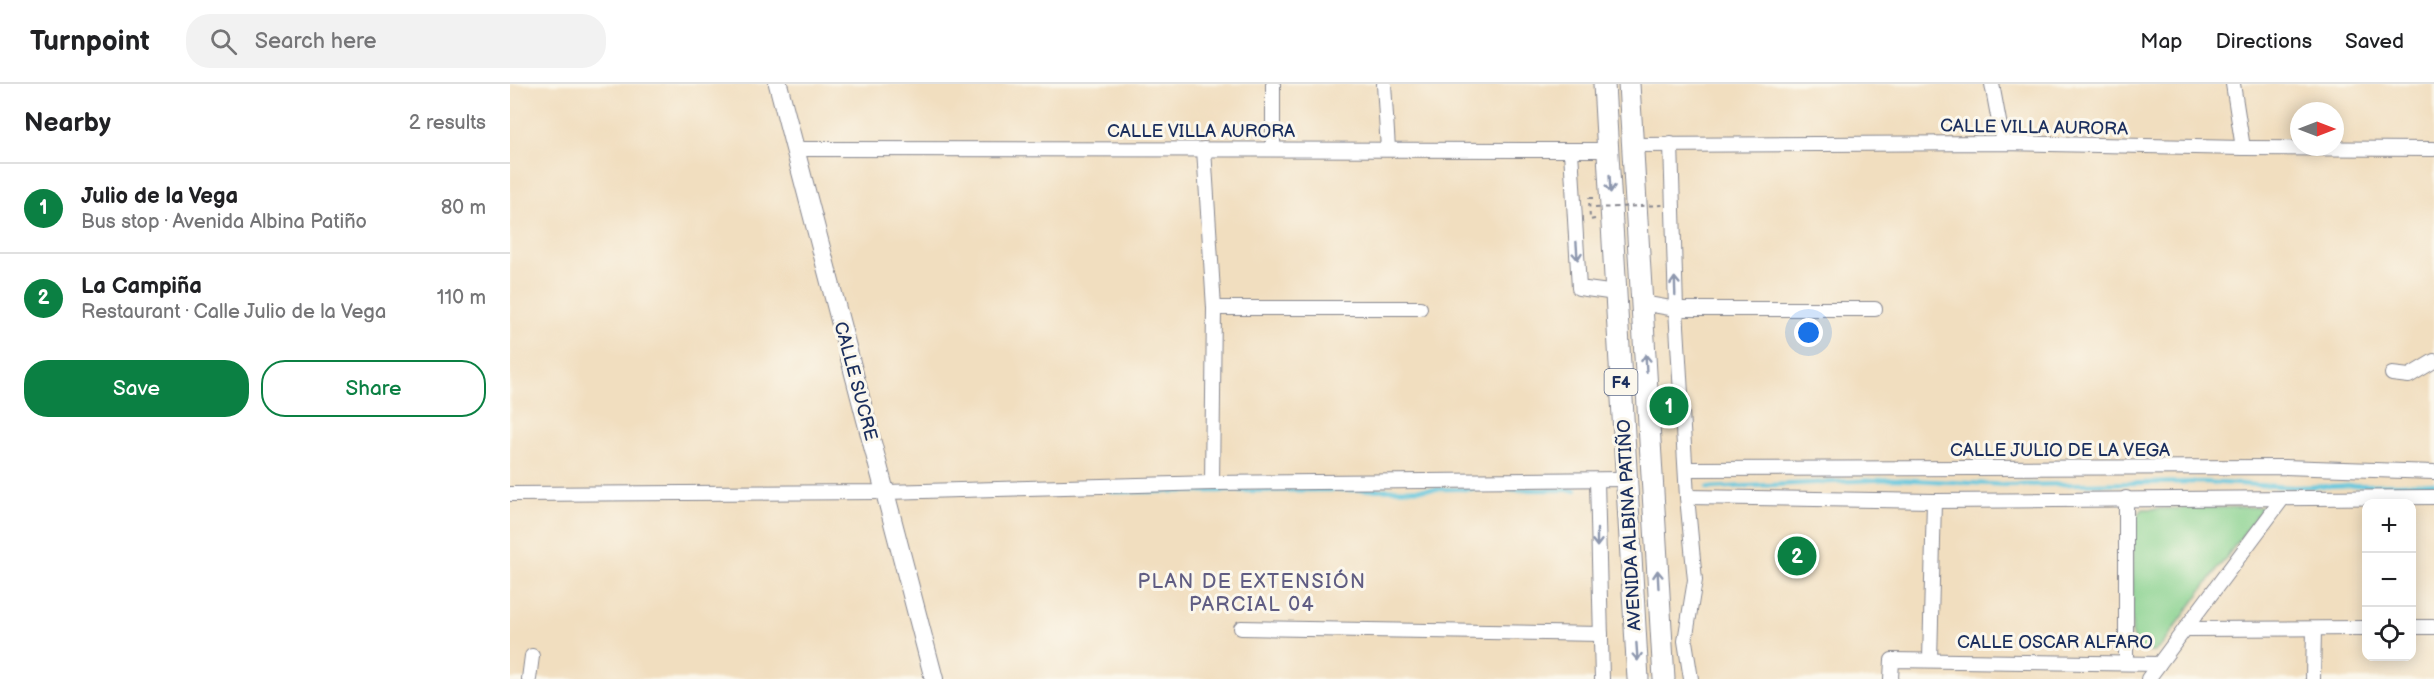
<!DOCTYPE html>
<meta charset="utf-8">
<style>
:root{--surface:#fff;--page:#f2f2f2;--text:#202124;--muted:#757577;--line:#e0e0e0;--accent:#0b8043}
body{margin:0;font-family:"Balsamiq Sans",sans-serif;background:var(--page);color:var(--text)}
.controls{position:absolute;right:18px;bottom:18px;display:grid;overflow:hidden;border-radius:12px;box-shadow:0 3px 15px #0003}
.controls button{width:54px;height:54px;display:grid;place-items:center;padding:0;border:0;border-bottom:2px solid var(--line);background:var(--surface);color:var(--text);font:30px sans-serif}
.compass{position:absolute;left:1780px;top:18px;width:54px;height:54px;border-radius:50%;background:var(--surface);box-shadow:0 3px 15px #0003;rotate:90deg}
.you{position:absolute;left:1299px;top:249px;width:21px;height:21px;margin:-15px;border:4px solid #fff;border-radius:50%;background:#1a73e8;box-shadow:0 0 0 9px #1a73e833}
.badge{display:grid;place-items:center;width:39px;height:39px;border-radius:50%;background:var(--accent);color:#fff;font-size:20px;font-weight:700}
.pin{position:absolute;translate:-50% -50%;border:3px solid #fff;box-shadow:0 2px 6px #0006}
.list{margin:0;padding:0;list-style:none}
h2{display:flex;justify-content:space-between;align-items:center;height:78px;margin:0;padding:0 24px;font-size:26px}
h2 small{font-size:20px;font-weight:400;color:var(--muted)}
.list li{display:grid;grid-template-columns:39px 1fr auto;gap:18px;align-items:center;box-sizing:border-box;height:90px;padding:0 24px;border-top:2px solid var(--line)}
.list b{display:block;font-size:22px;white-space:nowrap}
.list p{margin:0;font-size:20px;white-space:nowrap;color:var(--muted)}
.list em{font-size:20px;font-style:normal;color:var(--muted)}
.actions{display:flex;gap:12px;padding:18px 24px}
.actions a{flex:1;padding:14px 0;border:2px solid var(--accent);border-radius:24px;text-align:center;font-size:21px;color:var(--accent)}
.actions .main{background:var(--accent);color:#fff}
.icon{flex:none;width:33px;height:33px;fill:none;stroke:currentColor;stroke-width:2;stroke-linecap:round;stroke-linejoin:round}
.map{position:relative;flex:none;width:1924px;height:595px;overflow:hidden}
header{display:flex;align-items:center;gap:36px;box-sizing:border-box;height:84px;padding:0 30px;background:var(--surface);border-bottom:2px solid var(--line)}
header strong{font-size:28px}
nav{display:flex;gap:33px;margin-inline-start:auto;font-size:21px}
.search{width:420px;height:54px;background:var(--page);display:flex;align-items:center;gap:15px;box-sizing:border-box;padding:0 21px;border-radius:24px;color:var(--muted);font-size:22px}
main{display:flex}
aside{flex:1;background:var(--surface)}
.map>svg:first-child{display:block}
.green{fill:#87d18e;stroke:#518076;stroke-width:1.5}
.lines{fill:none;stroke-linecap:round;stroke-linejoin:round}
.stream{stroke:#62c7df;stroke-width:4}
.minor-casing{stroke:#86868e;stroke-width:16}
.major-casing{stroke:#86868e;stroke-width:20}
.highway-casing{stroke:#86868e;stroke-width:23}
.path{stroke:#86868e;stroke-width:2;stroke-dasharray:4.5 4.5;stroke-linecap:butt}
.minor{stroke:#fff;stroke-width:14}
.major{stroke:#fff;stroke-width:18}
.highway{stroke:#fff;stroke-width:21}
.path-bridge{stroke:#86868e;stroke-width:2;stroke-dasharray:4.5 4.5;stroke-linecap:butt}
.oneway{stroke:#8d97ae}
.labels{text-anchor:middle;stroke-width:6;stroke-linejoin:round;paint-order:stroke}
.shield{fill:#fbf7ec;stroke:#5e6b89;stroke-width:1.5}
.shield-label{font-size:16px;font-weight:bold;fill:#1b2f5e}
.street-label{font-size:18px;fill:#1b2f5e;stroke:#fbf7ec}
.neighbourhood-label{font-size:20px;letter-spacing:1.5px;fill:#605d83;stroke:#fbf7ec}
</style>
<header>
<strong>Turnpoint</strong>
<div class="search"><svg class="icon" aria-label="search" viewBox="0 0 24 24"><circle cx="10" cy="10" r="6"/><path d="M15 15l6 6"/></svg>Search here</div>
<nav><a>Map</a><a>Directions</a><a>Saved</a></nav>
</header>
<main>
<aside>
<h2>Nearby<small>2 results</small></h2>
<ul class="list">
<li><span class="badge">1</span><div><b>Julio de la Vega</b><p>Bus stop · Avenida Albina Patiño</p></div><em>80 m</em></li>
<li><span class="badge">2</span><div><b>La Campiña</b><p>Restaurant · Calle Julio de la Vega</p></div><em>110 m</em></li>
</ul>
<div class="actions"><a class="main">Save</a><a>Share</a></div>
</aside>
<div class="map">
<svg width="1924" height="595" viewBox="0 0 1924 595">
<rect width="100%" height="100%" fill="#fbf7ec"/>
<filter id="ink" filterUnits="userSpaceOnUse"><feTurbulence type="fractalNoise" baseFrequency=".0167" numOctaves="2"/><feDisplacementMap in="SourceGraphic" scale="12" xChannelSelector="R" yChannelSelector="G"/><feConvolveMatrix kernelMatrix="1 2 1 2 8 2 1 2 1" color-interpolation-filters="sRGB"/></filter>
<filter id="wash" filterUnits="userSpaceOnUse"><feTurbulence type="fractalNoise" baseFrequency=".008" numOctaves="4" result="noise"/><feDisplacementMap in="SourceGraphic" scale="24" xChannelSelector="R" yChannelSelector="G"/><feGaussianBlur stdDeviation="1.35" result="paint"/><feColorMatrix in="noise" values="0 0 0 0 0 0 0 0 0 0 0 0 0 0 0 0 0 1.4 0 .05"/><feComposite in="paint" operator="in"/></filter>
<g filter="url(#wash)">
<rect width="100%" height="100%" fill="#f1debf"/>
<polygon class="green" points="1753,423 1652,561 1644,568 1629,567 1624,560 1622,546 1624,435 1633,425"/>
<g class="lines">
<g class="stream">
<polyline points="1197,404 1384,395 1498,401 1692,398 1784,403 1924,399"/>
<polyline points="602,408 948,405 1066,406"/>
</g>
</g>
</g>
<g filter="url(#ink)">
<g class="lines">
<defs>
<g id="minor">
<polyline points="763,0 763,65"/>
<polyline points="874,0 878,65"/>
<polyline points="1482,0 1493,59"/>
<polyline points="1723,0 1733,64"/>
<polyline points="1161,60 1166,225 1177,413 1185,496 1175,557 1181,595"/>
<polyline points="1123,61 1493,59 1733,64 1924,65"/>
<polyline points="284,65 1098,66"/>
<polyline points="694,65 704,224 702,399"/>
<polyline points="1061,67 1069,204 1106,209"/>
<polyline points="1132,219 1166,225 1365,225"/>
<polyline points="704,224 910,224"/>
<polyline points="1882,290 1899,292 1924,277"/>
<polyline points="1176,385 1774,383 1924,388"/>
<polyline points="1087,396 1092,595"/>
<polyline points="0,410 376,408 702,399 1116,395"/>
<polyline points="1177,413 1424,417 1924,413"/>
<polyline points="1616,414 1616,578"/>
<polyline points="1902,543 1924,543"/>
<polyline points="731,544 1091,550"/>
<polyline points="1675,545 1773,414"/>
<polyline points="1420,576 1424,417"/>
<polyline points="19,595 22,572"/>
<polyline points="1381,595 1382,576 1649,580 1675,545 1856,544"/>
<polyline points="1638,595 1649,580"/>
<polyline points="1803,595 1804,545"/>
</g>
<polyline id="major" points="268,0 424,595"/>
<g id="highway">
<polyline points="1094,0 1128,595"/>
<polyline points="1119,0 1154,595"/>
</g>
</defs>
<use href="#minor" class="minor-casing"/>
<use href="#major" class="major-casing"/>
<use href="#highway" class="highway-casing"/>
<polyline class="path" points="1083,114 1079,114 1080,136 1085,135"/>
<use href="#minor" class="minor"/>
<use href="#major" class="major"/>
<use href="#highway" class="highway"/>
<polyline class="path-bridge" points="1085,124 1153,121"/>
</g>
<defs><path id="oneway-shaft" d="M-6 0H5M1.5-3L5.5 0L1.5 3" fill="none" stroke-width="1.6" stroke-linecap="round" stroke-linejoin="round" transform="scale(1.5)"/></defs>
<g class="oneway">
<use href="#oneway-shaft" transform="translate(1100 100) rotate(87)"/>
<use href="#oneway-shaft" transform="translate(1067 167) rotate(86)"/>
<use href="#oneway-shaft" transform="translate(1165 202) rotate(-92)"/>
<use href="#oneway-shaft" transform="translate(1136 279) rotate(-93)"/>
<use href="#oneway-shaft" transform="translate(1087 454) rotate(90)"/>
<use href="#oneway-shaft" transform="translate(1148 495) rotate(-93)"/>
<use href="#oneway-shaft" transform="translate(1127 568) rotate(86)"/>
</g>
</g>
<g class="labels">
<rect class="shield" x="1094.5" y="285" width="33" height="26" rx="4.5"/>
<g class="shield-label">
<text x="1111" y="304">F4</text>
</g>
<g class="street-label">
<text transform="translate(1524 43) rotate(1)" y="6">CALLE VILLA AURORA</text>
<text x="691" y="53">CALLE VILLA AURORA</text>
<text transform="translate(346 297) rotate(75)" y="6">CALLE SUCRE</text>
<text x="1550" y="372">CALLE JULIO DE LA VEGA</text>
<text transform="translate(1119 441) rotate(-93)" y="6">AVENIDA ALBINA PATIÑO</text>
<text x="1545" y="564">CALLE OSCAR ALFARO</text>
</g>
<g class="neighbourhood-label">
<text x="742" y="504">PLAN DE EXTENSIÓN<tspan x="742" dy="23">PARCIAL 04</tspan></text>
</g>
</g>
</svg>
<div class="controls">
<button>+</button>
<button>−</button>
<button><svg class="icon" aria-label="locate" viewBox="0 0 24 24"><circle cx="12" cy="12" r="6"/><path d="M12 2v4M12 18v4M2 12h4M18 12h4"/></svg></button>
</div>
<svg class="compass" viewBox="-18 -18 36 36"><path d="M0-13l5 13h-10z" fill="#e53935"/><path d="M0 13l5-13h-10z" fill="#757577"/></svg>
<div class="you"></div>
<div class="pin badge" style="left:1159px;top:322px">1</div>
<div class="pin badge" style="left:1287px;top:472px">2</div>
</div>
</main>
